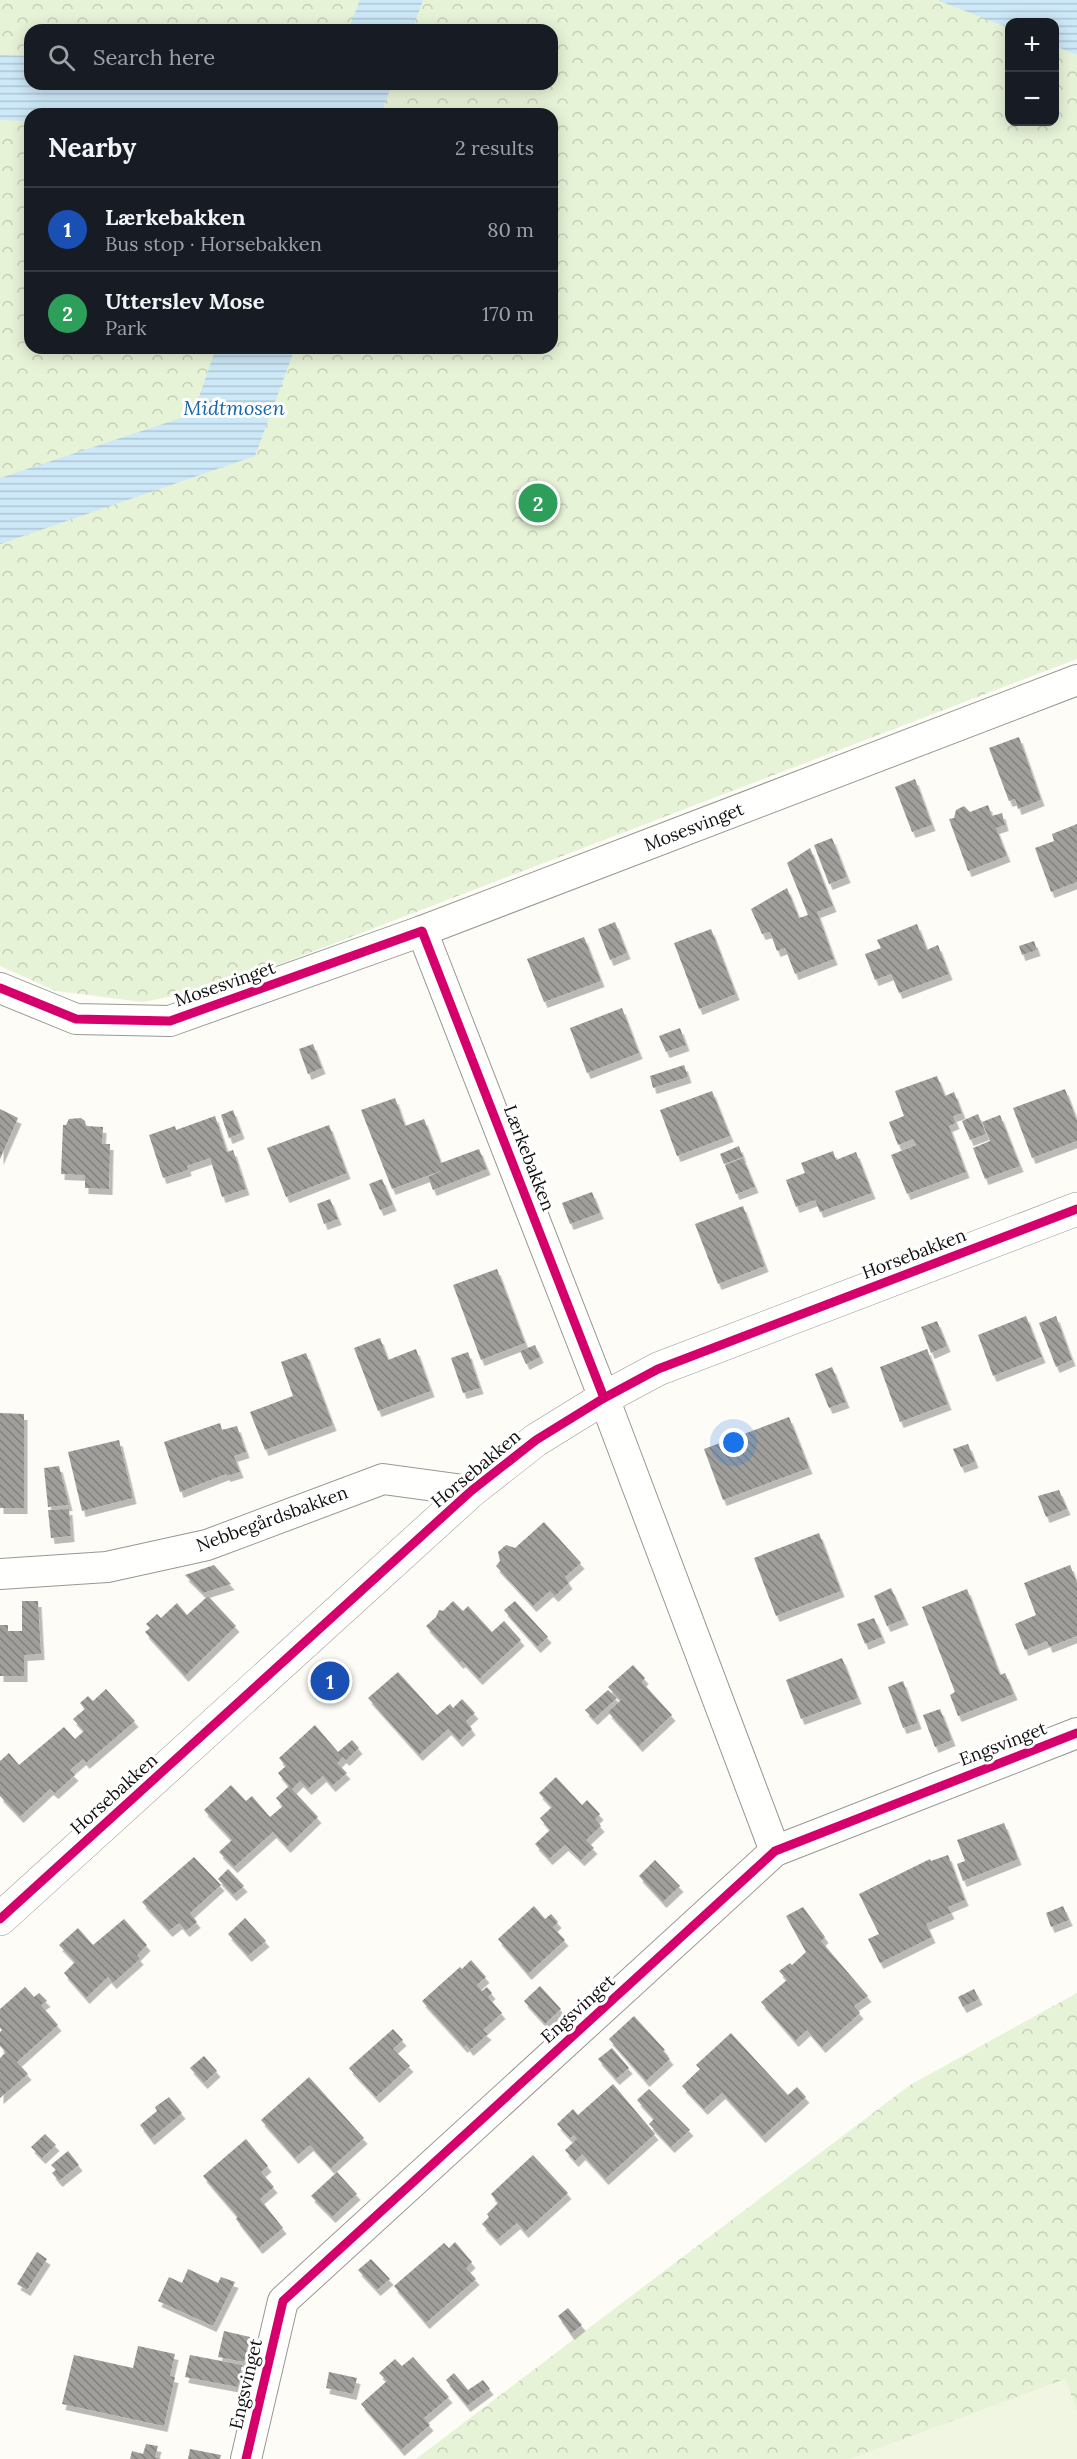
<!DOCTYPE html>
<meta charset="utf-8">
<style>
:root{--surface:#171b24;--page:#242831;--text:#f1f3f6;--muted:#9ea1a6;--line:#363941;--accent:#b2b2b3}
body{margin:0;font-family:Lora,serif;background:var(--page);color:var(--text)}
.controls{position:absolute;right:18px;top:18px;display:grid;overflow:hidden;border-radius:12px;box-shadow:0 3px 15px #0003}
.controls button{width:54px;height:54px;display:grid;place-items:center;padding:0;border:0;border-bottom:2px solid var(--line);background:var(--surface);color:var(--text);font:30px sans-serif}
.you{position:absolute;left:734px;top:1443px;width:21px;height:21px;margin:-15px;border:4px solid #fff;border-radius:50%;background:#1a73e8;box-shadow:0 0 0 9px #1a73e833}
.badge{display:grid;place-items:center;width:39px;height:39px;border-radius:50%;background:var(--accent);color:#fff;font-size:20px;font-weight:700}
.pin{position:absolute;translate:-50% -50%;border:3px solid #fff;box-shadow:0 2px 6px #0006}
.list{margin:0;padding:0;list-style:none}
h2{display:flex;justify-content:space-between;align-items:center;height:78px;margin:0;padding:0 24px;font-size:26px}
h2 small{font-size:20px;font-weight:400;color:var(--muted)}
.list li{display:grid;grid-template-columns:39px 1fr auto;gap:18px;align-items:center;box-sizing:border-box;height:84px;padding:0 24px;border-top:2px solid var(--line)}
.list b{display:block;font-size:22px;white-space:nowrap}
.list p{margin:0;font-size:20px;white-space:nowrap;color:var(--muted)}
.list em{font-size:20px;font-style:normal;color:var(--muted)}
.icon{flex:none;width:33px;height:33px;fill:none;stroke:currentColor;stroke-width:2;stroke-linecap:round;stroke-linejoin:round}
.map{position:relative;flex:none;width:1077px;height:2459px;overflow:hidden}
.search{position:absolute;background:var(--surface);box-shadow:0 3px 15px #0003;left:24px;top:24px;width:534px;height:66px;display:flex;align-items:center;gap:15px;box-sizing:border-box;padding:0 21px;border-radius:18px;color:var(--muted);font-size:22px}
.panel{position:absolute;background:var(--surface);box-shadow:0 3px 15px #0003;left:24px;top:108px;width:534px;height:246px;border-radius:18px}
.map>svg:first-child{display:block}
.park{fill:url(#park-crowns);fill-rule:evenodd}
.pitch{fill:#f0f6e1}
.water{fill:url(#water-rules)}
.building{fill:url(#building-back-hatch);filter:url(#shadow)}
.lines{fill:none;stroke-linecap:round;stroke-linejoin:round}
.minor-casing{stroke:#979795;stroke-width:32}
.tertiary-casing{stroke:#979795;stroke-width:34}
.minor{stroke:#fffffe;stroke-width:30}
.tertiary{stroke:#fffffe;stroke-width:33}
.cycleway-casing{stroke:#fff;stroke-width:13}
.cycleway{stroke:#d6006c;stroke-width:9}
.labels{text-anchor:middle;stroke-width:6;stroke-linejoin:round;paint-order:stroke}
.street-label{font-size:18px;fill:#111;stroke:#fff}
.water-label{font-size:20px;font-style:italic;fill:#1768a6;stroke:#fff}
</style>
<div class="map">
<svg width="1077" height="2459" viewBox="0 0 1077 2459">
<defs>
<pattern id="park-crowns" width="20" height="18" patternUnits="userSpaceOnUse" patternTransform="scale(1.5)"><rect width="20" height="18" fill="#e7f3d7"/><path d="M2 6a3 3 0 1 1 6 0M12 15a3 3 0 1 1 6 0" fill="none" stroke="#c5cfb8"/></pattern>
<pattern id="water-rules" width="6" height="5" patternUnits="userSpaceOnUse" patternTransform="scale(1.5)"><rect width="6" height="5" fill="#cde8f7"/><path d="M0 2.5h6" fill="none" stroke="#afc6d3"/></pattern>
<pattern id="building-back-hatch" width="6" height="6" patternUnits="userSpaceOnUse" patternTransform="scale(1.5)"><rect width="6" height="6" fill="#a19f9c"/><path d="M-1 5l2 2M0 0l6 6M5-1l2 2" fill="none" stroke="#82807e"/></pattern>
<filter id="shadow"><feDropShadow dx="3.5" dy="6" stdDeviation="0" flood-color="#0004"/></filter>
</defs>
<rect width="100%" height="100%" fill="#fdfcf7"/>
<g class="park">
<path d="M0 0H1077V659L220 987 143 1002 56 991 0 966ZM1010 22H1054V122H1010ZM30 30H552V84H30ZM30 114H552V348H30Z"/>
<polygon points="1077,1993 1077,2459 416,2459 910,2085"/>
</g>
<polygon class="pitch" points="1065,2379 1077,2410 1077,2459 849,2459"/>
<g class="water">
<polygon points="360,0 423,0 412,30 348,30"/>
<polygon points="937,0 1077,0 1077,55 1055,46 1054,22 1010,22 1009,28"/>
<polygon points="0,55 30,56 30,84 392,84 381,114 30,114 30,121 0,120"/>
<polygon points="216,348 295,348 255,456 0,544 0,478 193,414"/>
</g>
<g class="building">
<polygon points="1019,737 1041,800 1018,809 1015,799 1009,801 989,748"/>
<polygon points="915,779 932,825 912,832 895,787"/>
<polygon points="988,805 992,816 1002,813 1005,825 996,828 1007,856 968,871 949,819 954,818 956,810 964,806 970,812"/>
<polygon points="1077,824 1077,882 1051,892 1035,848 1054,841 1052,834"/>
<polygon points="832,838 847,877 829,884 814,845"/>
<polygon points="810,848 833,906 817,912 834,959 795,974 785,948 777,951 770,932 762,934 751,909 787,888 799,918 808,915 787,863"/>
<polygon points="615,922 627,953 610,960 598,929"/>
<polygon points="917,924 927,950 938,945 949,974 899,993 891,974 875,980 865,954 881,948 877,940"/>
<polygon points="711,929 736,994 699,1009 674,943"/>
<polygon points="584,937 601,981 544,1002 527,959"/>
<polygon points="1034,941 1037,950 1022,955 1019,946"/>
<polygon points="622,1008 639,1053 587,1073 570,1028"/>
<polygon points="680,1028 686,1045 666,1052 659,1036"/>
<polygon points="313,1044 322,1068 308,1074 299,1049"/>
<polygon points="684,1065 688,1077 653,1088 650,1076"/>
<polygon points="937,1076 945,1096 954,1092 962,1113 953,1116 956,1123 949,1126 966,1172 907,1194 891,1155 916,1145 913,1139 898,1145 889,1122 904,1116 895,1091"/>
<polygon points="1065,1089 1077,1121 1077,1141 1032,1158 1013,1108"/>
<polygon points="712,1091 730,1136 677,1156 660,1110"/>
<polygon points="395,1098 405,1126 424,1119 441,1163 479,1149 487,1169 433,1190 428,1177 443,1170 392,1189 361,1110"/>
<polygon points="0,1109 18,1118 0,1159"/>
<polygon points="233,1110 241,1133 229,1138 221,1115"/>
<polygon points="978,1114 986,1134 970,1140 962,1121"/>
<polygon points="1000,1115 1020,1166 985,1179 973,1148 990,1141 982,1122"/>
<polygon points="215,1116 227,1152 233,1150 246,1189 222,1197 210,1158 187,1166 188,1170 163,1178 149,1135 175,1126 176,1130"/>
<polygon points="81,1118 85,1121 86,1126 103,1127 102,1144 110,1144 109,1189 85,1188 85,1175 61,1174 63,1125 66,1125 69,1119"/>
<polygon points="329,1125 347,1173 286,1197 267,1148"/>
<polygon points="739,1146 743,1157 724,1164 720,1154"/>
<polygon points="833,1151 836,1160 856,1152 872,1193 820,1212 815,1200 796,1207 786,1180 805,1173 801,1163"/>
<polygon points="743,1158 755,1187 736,1194 725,1165"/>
<polygon points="382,1179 393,1205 380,1210 369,1184"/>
<polygon points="592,1192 600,1213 570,1224 562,1203"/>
<polygon points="330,1199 338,1219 324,1224 317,1204"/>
<polygon points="743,1206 765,1266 718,1284 695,1224"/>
<polygon points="497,1269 525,1343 481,1360 453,1285"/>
<polygon points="1026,1316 1042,1357 993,1376 978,1335"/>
<polygon points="1056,1316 1072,1360 1056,1367 1039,1323"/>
<polygon points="937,1321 947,1346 931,1353 921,1327"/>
<polygon points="380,1338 388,1360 416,1349 431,1391 378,1411 354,1348"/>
<polygon points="535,1345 540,1357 526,1364 520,1351"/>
<polygon points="927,1349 948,1404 900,1422 880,1367"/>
<polygon points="468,1352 480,1388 463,1393 451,1358"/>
<polygon points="306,1353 333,1425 265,1450 250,1412 293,1396 281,1362"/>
<polygon points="832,1367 846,1402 829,1408 815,1374"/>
<polygon points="0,1413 24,1414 24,1508 0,1508"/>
<polygon points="789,1417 809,1468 723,1500 704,1449"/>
<polygon points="220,1423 222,1430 237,1426 246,1452 234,1456 240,1472 227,1476 226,1474 180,1492 164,1442"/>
<polygon points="119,1440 133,1498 82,1511 68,1452"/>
<polygon points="968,1444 975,1462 961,1467 953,1449"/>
<polygon points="59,1466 69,1505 48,1507 44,1468"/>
<polygon points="1059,1490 1067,1509 1046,1517 1038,1496"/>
<polygon points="69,1509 71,1536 51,1538 48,1510"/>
<polygon points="544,1522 581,1563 565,1577 569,1583 555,1596 550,1591 533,1606 496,1566 500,1561 498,1552 506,1545 515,1548"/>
<polygon points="819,1533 841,1591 776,1616 754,1558"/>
<polygon points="214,1565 231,1584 203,1593 185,1575"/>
<polygon points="1070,1565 1077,1583 1077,1636 1049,1647 1047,1641 1025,1650 1015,1624 1036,1615 1024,1583"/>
<polygon points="891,1588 905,1619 887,1626 874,1596"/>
<polygon points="967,1589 1000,1675 1005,1673 1014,1694 958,1716 950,1695 955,1692 922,1607"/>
<polygon points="208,1596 236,1626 185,1676 145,1632 150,1628 146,1624 157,1614 161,1618 177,1603 187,1615"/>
<polygon points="22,1601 38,1601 41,1654 24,1655 24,1676 0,1676 0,1625 8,1625 8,1631 22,1631"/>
<polygon points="453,1601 463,1611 468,1606 492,1632 504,1621 521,1640 479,1679 462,1661 460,1663 426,1626 436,1617 439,1610 443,1611"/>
<polygon points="515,1601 548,1637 537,1647 504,1610"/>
<polygon points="874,1618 882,1637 865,1644 857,1624"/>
<polygon points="842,1658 858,1698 801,1719 786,1680"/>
<polygon points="633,1665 645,1678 642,1682 672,1715 639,1746 608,1712 621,1700 608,1687"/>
<polygon points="398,1672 437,1715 450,1704 453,1708 462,1699 475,1713 466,1721 472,1729 459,1741 448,1729 419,1755 368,1698"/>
<polygon points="903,1681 918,1723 903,1728 888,1687"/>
<polygon points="106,1689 135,1721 86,1763 83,1759 70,1770 75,1775 55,1793 50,1789 20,1817 0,1796 0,1761 9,1753 19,1765 64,1727 75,1739 84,1731 73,1719 85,1709 80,1703 88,1696 93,1701"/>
<polygon points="608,1690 617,1698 594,1719 585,1710"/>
<polygon points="940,1709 952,1740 935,1747 923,1715"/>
<polygon points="315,1725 338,1752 352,1740 359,1748 346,1760 343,1757 337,1763 347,1773 332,1786 323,1776 308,1789 300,1781 292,1789 318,1817 287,1847 273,1832 234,1867 219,1852 232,1840 204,1810 231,1785 246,1801 252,1796 270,1817 283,1806 276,1798 289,1786 278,1773 286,1766 279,1758"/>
<polygon points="556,1777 582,1805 587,1800 600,1814 595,1819 601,1826 586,1840 594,1848 581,1860 565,1845 549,1859 535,1844 550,1830 540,1818 552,1807 539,1793"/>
<polygon points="1004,1823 1018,1859 963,1881 957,1864 965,1861 957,1840"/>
<polygon points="948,1855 965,1900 948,1907 951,1913 926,1924 932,1937 880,1963 868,1939 879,1934 859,1894 930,1859 931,1861"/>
<polygon points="194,1857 221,1885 190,1913 197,1922 186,1931 179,1923 169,1931 142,1902"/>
<polygon points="655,1860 680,1886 663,1902 639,1876"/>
<polygon points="228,1869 244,1886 233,1895 218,1879"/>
<polygon points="534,1906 545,1919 551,1914 558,1922 553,1927 565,1940 528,1974 498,1939"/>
<polygon points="1063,1906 1069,1920 1051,1927 1046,1913"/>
<polygon points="803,1907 825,1937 821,1941 868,1996 854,2006 860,2013 822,2047 807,2030 795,2041 761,2002 787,1980 779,1971 790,1963 792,1965 806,1952 786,1916"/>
<polygon points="245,1918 266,1941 248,1956 228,1934"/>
<polygon points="124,1919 147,1945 137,1955 140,1959 113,1983 108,1977 86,1998 64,1973 75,1962 59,1945 78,1928 93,1945"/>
<polygon points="471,1960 486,1977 477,1985 482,1991 487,1987 492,1993 488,1997 502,2013 483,2030 488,2034 470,2050 466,2045 464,2047 422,2001 460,1967 462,1969"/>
<polygon points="540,1986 561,2009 545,2024 524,2001"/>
<polygon points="25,1987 34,1997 39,1993 47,2001 41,2005 58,2025 17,2062 28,2074 0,2098 0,2058 6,2052 0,2046 0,2032 2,2030 0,2028 0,2009"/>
<polygon points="974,1989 979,1999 963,2007 958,1997"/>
<polygon points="634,2016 665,2050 663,2051 670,2059 646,2081 609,2039"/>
<polygon points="393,2029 403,2040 393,2049 410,2066 376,2097 349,2068"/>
<polygon points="731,2033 788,2095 797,2087 806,2097 762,2137 722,2093 704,2109 682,2086 700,2069 696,2065"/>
<polygon points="612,2048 629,2068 616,2079 598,2059"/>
<polygon points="204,2056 217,2071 204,2083 190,2068"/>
<polygon points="309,2077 364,2138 331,2168 310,2145 295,2158 261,2120"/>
<polygon points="613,2084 655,2134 605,2179 582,2154 575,2161 565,2150 577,2139 574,2135 570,2138 557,2124 573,2109 578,2115"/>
<polygon points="649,2089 690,2130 671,2147 649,2124 654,2119 637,2100"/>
<polygon points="169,2097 182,2113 151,2139 140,2125 157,2111 155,2107"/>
<polygon points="45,2134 56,2145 42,2158 31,2147"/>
<polygon points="246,2139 268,2166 261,2172 274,2187 260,2199 283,2228 259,2248 236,2219 238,2217 203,2176"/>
<polygon points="68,2151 79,2165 59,2181 52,2173 56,2170 51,2165"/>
<polygon points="533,2155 568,2193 525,2232 517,2223 497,2240 482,2224 489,2217 487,2214 498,2203 491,2194"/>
<polygon points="337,2172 357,2194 332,2217 311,2196"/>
<polygon points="455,2242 472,2262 466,2268 476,2279 426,2323 394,2286 444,2243 449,2248"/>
<polygon points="37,2252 47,2259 27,2290 17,2284"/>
<polygon points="371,2259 390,2279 377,2290 358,2270"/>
<polygon points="188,2269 218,2283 221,2277 235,2282 213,2326 158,2301 169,2277 182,2283"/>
<polygon points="568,2308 582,2325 571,2334 558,2316"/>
<polygon points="224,2331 250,2337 244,2362 218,2357"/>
<polygon points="138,2346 175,2354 170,2376 175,2377 164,2426 62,2404 74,2355 133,2368"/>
<polygon points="190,2355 242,2365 238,2387 185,2377"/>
<polygon points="413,2357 449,2397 424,2418 430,2425 401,2450 361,2404 387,2381 379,2373 395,2359 402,2366"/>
<polygon points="329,2372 357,2378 353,2394 326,2388"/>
<polygon points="454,2373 468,2390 483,2380 490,2389 467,2406 446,2380"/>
<polygon points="146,2444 158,2446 155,2457 161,2459 130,2459 132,2451 143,2454"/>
<polygon points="190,2449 221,2455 220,2459 188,2459"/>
</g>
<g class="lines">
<defs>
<g id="minor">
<polyline points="422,931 604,1398 775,1851"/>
<polyline points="0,988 76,1019 170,1021 422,931 1077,680"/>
<polyline points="0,1574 107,1567 207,1545 383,1479 471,1491"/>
<polyline points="246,2459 283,2301 775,1851 1077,1733"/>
</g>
<polyline id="tertiary" points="0,1919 471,1491 536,1440 604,1398 658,1369 1077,1209"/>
</defs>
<use href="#minor" class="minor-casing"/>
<use href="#tertiary" class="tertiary-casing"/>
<use href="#minor" class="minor"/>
<use href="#tertiary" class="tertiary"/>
<defs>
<g id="cycleway">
<polyline points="0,988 76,1019 170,1021 422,931 604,1398"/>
<polyline points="0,1919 471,1491 536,1440 604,1398 658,1369 1077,1209"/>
<polyline points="246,2459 283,2301 775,1851 1077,1733"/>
</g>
</defs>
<use href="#cycleway" class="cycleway-casing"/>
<use href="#cycleway" class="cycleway"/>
</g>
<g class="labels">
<g class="street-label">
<text transform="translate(694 827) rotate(-21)" y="6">Mosesvinget</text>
<text transform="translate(225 984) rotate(-19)" y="6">Mosesvinget</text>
<text transform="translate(529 1158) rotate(69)" y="6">Lærkebakken</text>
<text transform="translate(914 1254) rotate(-21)" y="6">Horsebakken</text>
<text transform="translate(476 1469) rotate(-40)" y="6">Horsebakken</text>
<text transform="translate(272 1519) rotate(-20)" y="6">Nebbegårdsbakken</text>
<text transform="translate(1003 1744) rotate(-21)" y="6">Engsvinget</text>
<text transform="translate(114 1794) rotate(-42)" y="6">Horsebakken</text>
<text transform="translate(578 2009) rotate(-42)" y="6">Engsvinget</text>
<text transform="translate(246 2384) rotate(-77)" y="6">Engsvinget</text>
</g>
<g class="water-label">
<text x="234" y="415">Midtmosen</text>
</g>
</g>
</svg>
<div class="controls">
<button>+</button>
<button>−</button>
</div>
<div class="you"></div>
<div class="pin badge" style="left:330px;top:1681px;background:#1a4fb4">1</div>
<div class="pin badge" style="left:538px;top:503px;background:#2e9e5b">2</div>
<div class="search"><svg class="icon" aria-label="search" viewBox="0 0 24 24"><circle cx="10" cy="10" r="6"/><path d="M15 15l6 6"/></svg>Search here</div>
<section class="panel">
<h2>Nearby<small>2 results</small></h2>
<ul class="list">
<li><span class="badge" style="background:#1a4fb4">1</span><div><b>Lærkebakken</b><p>Bus stop · Horsebakken</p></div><em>80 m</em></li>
<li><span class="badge" style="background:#2e9e5b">2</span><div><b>Utterslev Mose</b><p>Park</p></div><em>170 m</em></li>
</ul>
</section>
</div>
